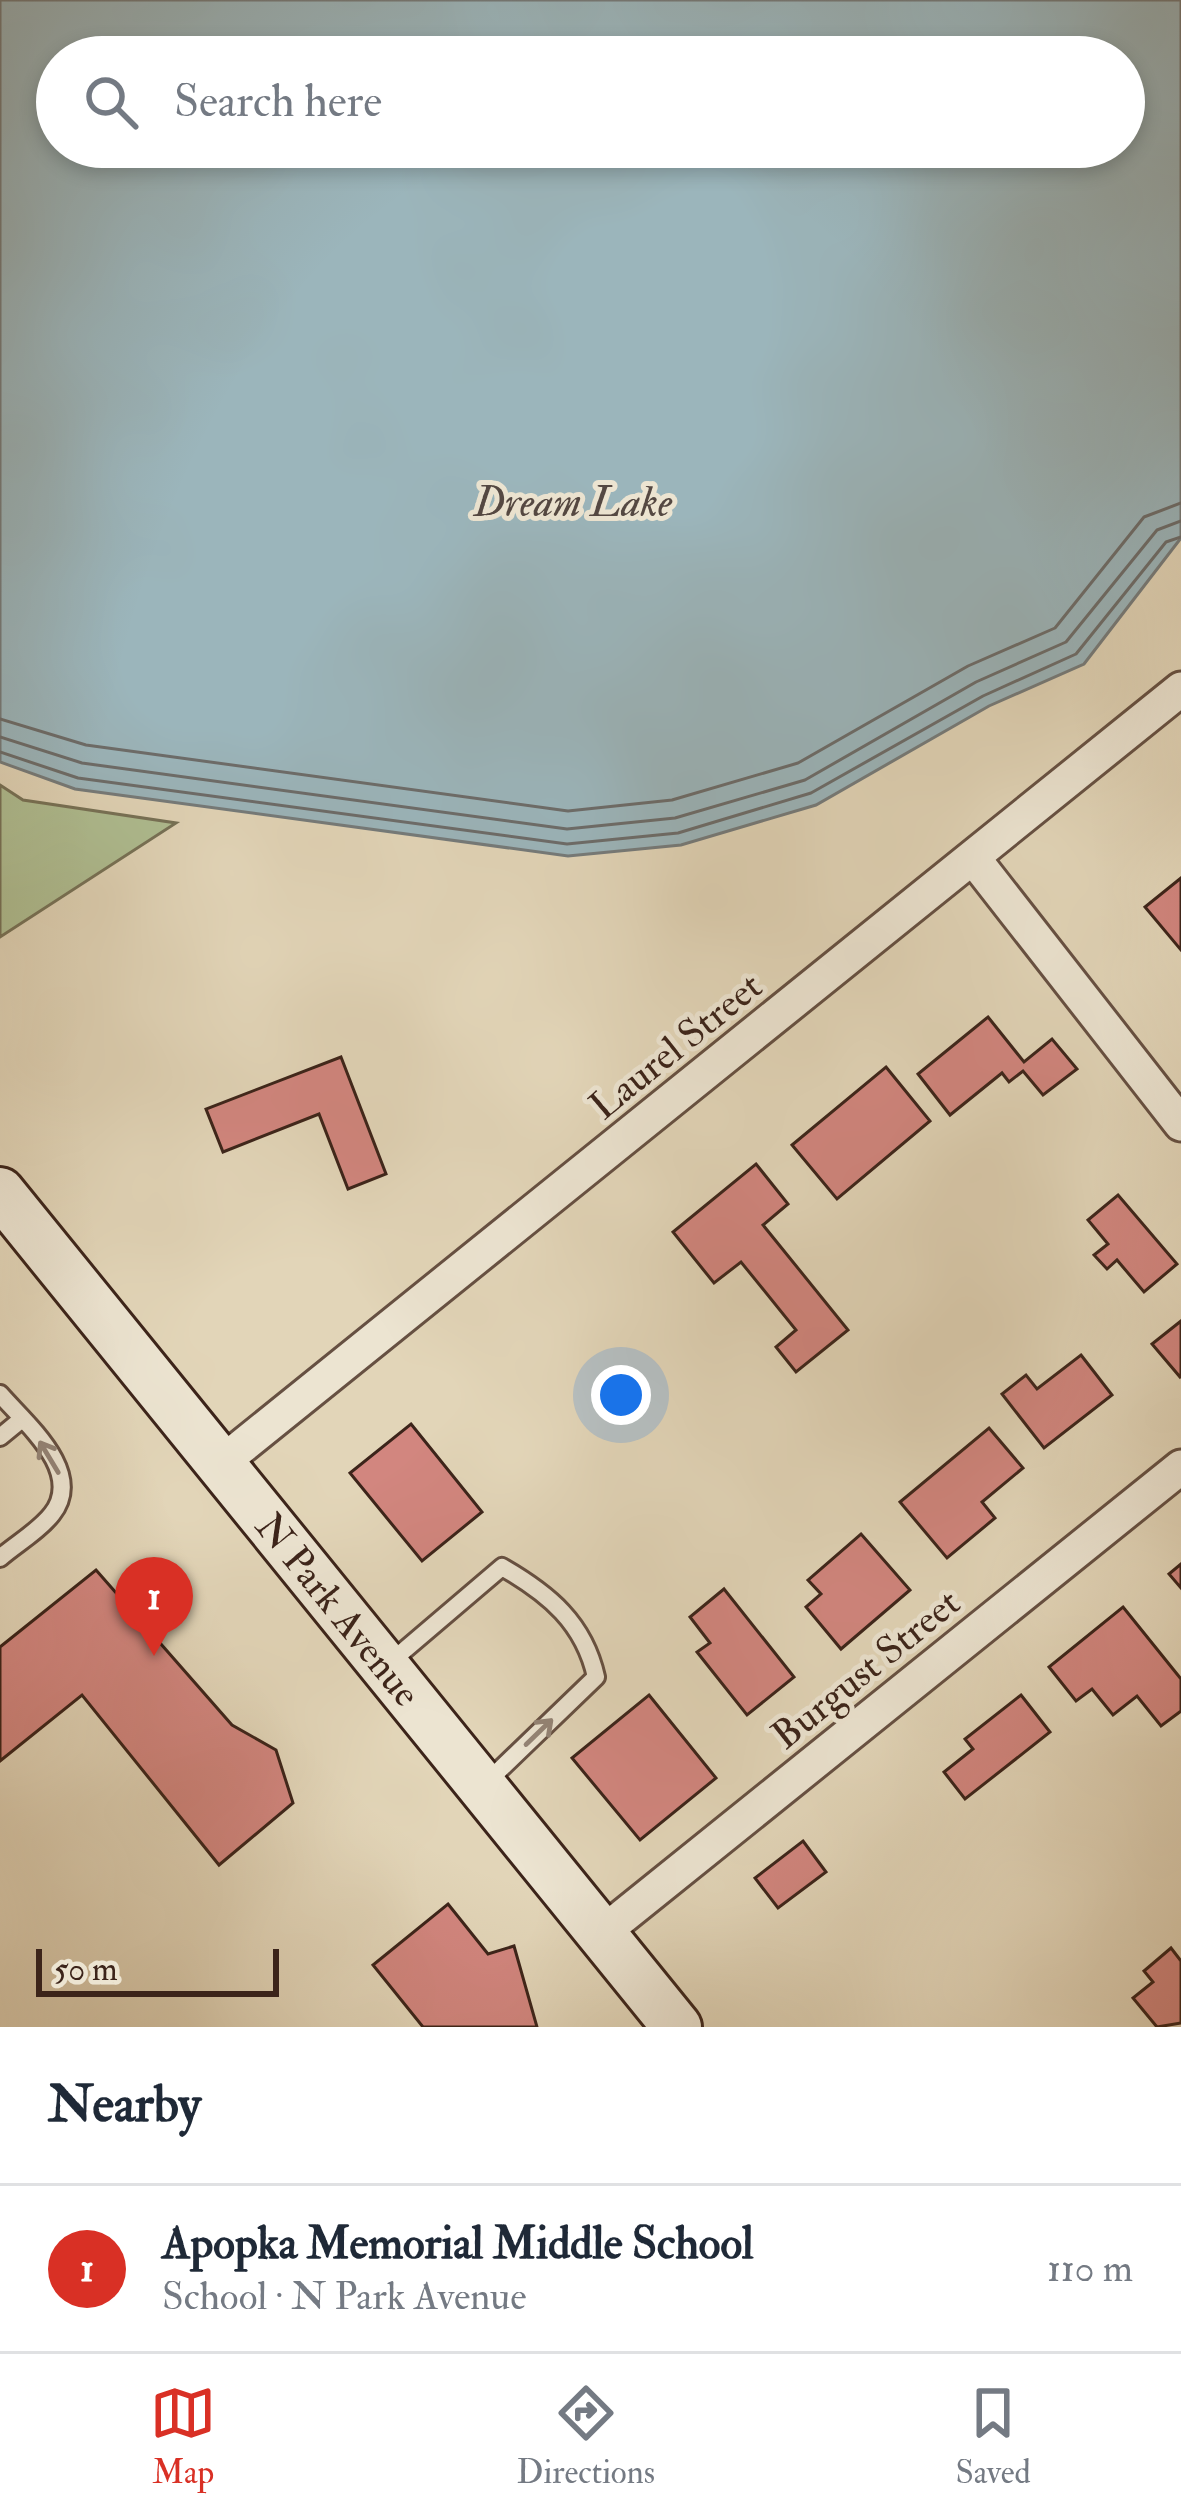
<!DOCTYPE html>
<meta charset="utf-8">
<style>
:root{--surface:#fff;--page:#f6f6f7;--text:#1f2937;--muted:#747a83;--line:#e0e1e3;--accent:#d93025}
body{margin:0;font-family:"IM FELL Double Pica",serif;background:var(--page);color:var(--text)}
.scale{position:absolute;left:36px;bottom:30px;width:243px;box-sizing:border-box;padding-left:12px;border:6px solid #3c241a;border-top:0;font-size:33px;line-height:42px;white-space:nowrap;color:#3c241a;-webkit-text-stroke:9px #ece4d1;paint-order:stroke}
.you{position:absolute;left:621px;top:1395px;width:42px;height:42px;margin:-30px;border:9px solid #fff;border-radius:50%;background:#1a73e8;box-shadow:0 0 0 18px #1a73e833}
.badge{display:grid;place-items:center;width:78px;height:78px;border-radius:50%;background:var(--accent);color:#fff;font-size:39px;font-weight:700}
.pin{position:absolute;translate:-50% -99px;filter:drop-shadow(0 3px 6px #0008)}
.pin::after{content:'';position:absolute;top:63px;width:42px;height:36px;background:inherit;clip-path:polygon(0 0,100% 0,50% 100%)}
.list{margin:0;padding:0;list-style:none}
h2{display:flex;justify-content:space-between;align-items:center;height:156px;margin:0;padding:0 48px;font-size:51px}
h2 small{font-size:39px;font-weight:400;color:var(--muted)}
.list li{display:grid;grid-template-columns:78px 1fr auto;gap:36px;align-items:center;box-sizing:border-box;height:168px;padding:0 48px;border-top:3px solid var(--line)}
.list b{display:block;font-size:45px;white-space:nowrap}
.list p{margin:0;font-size:39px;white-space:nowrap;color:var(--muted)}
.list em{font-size:39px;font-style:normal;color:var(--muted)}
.icon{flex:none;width:66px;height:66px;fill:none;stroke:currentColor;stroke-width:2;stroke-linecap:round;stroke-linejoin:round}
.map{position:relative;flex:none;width:1181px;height:2027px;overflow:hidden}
.search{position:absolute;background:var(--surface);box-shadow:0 6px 18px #0003;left:36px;right:36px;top:36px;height:132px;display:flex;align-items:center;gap:30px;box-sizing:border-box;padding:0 42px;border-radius:66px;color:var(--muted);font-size:45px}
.sheet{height:324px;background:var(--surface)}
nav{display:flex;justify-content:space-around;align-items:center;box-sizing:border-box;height:168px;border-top:3px solid var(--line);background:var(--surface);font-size:33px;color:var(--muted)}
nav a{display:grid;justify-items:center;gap:6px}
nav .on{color:var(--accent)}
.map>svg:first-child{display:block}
.green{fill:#afbe92;stroke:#767156;stroke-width:3}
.water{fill:#9bb5bb;stroke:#757b7b;stroke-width:3;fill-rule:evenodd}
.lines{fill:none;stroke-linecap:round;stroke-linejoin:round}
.shore{stroke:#6c6c6a;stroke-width:3}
.building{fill:#d2867f;stroke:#3c241a;stroke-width:3}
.lane-casing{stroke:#665042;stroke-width:22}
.street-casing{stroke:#665042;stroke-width:39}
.secondary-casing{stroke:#3c241a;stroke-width:54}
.lane{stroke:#ece4d1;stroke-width:16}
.street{stroke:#ece4d1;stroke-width:33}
.secondary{stroke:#ece4d1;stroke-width:48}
.oneway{stroke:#948476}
.labels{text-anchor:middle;stroke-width:10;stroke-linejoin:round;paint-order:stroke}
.street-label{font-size:39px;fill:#3c241a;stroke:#ece4d1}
.water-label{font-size:42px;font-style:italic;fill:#544842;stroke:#ece4d1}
</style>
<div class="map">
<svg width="1181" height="2027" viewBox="0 0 1181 2027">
<rect width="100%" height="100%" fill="#e2d5b8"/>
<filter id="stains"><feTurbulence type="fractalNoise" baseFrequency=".00167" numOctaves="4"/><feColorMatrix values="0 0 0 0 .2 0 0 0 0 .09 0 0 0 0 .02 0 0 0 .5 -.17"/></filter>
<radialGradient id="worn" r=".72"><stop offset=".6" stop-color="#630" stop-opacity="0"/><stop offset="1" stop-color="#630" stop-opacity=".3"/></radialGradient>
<polygon class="green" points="0,785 23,800 176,823 0,937"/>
<path class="water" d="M0 0H1181V538L1084 664 989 706 816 805 681 845 568 856 75 789 0 762ZM57 57H1124V147H57Z"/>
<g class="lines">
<g class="shore">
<polyline points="0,719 86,745 568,811 672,800 798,763 968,666 1055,628 1144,517 1181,503"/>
<polyline points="0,737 82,763 567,829 675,818 805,780 976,682 1066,642 1157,530 1181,521"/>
<polyline points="0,752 78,778 567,844 678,833 811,793 983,696 1076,654 1166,542 1181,537"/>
</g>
</g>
<g class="building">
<polygon points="1181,878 1181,950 1145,907"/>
<polygon points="988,1017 1024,1062 1052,1039 1077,1069 1043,1095 1023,1071 1009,1082 1002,1073 950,1115 918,1074"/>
<polygon points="341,1057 386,1174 348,1189 319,1114 223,1152 206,1109"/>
<polygon points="886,1067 930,1121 837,1199 792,1145"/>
<polygon points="756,1164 788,1204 763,1225 848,1330 796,1372 776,1347 796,1330 741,1262 714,1283 673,1232"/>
<polygon points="1118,1195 1177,1264 1144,1292 1117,1260 1107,1269 1094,1255 1108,1244 1088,1220"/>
<polygon points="1181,1321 1181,1376 1180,1377 1152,1344"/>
<polygon points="1081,1355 1112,1395 1044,1448 1002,1394 1026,1375 1037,1389"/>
<polygon points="411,1424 482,1512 422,1561 350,1473"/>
<polygon points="989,1428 1023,1468 982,1502 995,1518 947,1558 900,1502"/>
<polygon points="861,1534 910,1590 841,1649 806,1607 821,1594 808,1580"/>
<polygon points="1181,1564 1181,1588 1169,1574"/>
<polygon points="96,1570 232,1725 276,1750 293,1803 219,1865 82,1695 0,1761 0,1647"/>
<polygon points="724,1589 794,1677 747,1715 697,1652 710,1643 690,1617"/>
<polygon points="1123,1607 1181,1679 1181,1711 1161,1726 1137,1696 1113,1715 1092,1689 1076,1701 1049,1667"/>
<polygon points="649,1695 716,1778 640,1840 572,1758"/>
<polygon points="1021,1695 1050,1732 965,1799 944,1772 973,1749 965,1739"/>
<polygon points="803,1841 826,1872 778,1908 755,1878"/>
<polygon points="448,1904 488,1954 514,1946 537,2027 423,2027 373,1965"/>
<polygon points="1171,1948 1181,1961 1181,2023 1157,2027 1133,1998 1153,1982 1144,1971"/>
</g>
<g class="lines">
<defs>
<g id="lane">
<path d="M0 1394C26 1424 85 1472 52 1514 39 1531 16 1544 0 1558"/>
<polyline points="0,1437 22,1419"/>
<path d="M387 1665 502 1567C549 1594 584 1623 596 1677L487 1782"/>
</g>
<g id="street">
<polyline points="974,859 1181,1124"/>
<polyline points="220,1464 1181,689"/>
<polyline points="601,1934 1181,1467"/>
</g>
<polyline id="secondary" points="0,1192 677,2027"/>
</defs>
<use href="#lane" class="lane-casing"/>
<use href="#street" class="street-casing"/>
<use href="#secondary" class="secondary-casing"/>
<use href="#lane" class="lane"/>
<use href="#street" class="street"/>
<use href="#secondary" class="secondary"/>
</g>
<defs><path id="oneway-shaft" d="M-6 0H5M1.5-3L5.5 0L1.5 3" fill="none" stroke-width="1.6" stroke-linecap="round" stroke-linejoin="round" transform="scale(3)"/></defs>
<g class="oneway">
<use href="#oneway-shaft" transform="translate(49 1457) rotate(-121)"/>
<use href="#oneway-shaft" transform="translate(539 1732) rotate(-44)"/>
</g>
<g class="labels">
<g class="street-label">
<text transform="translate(675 1045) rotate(-39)" y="14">Laurel Street</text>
<text transform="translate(339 1609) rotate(51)" y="14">N Park Avenue</text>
<text transform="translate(865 1668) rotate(-39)" y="14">Burgust Street</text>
</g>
<g class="water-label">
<text x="573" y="516">Dream Lake</text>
</g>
</g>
<rect width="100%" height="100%" filter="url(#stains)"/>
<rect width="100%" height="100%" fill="url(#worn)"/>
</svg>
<div class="scale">50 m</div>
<div class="you"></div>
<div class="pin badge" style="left:154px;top:1656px">1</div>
<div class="search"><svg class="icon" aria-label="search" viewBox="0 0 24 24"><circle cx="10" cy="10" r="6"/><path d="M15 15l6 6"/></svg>Search here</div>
</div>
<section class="sheet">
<h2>Nearby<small></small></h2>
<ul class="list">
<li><span class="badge">1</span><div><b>Apopka Memorial Middle School</b><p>School · N Park Avenue</p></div><em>110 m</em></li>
</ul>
</section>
<nav>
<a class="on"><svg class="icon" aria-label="map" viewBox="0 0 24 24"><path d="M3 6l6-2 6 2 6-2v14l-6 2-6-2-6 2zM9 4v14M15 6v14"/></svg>Map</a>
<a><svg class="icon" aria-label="directions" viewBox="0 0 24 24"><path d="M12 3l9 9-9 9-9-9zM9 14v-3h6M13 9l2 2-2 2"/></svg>Directions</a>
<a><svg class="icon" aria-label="saved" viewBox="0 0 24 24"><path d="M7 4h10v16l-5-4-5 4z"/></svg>Saved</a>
</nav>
